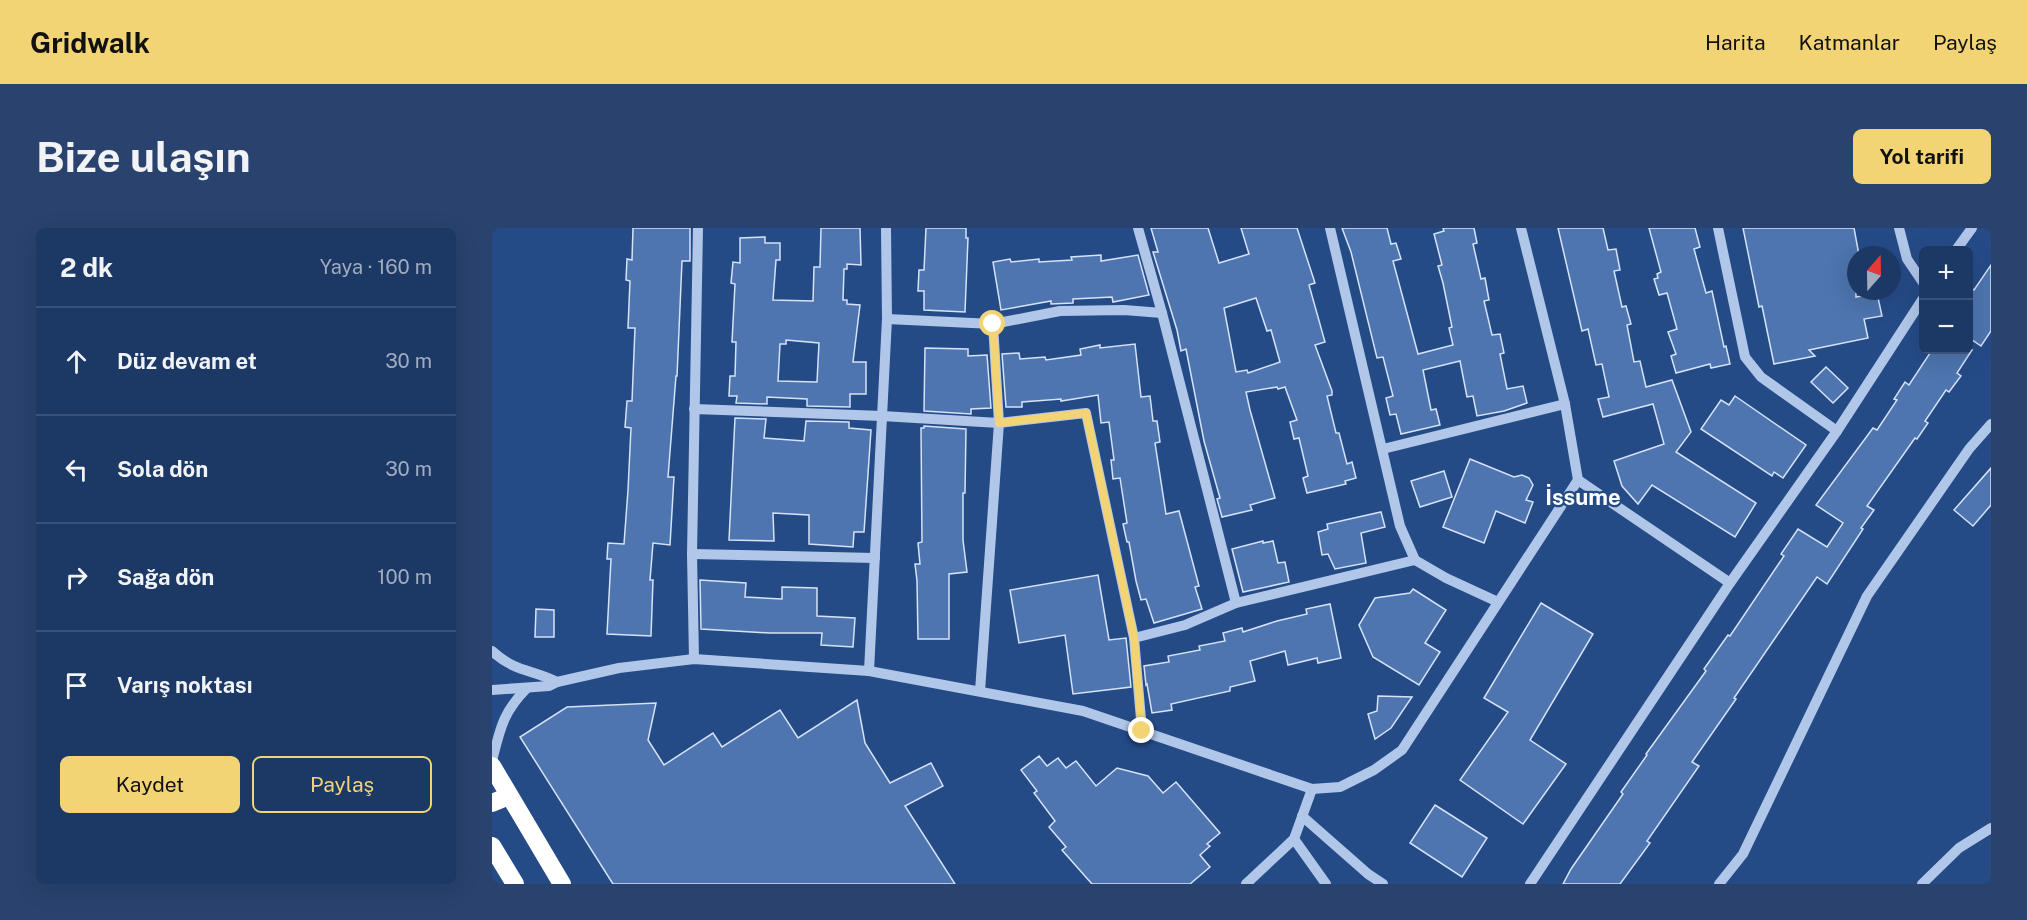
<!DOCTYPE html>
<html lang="tr">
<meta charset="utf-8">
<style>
:root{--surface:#1c3865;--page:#29436e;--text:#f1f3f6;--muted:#a0acbf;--line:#3a5279;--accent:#f2d475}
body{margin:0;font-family:"Public Sans",sans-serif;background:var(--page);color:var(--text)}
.controls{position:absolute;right:18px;top:18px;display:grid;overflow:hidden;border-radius:9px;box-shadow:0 6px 24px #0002}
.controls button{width:54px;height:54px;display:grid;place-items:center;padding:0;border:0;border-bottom:2px solid var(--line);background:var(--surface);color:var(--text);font:30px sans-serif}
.compass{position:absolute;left:1355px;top:18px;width:54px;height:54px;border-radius:50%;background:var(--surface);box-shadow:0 6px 24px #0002;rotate:20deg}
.stop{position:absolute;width:18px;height:18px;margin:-14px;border:4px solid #f2d475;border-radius:50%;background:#fff}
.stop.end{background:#f2d475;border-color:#fff;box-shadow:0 2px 6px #0008}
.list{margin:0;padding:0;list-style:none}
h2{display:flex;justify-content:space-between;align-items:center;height:78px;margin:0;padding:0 24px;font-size:26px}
h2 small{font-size:20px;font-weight:400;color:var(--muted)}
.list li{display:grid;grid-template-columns:39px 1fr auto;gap:18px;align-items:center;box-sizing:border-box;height:108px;padding:0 24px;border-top:2px solid var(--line)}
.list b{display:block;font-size:22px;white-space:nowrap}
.list em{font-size:20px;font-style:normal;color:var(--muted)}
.actions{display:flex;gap:12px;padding:18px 24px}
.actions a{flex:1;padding:14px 0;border:2px solid var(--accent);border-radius:9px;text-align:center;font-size:21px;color:var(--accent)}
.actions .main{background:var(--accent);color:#111}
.icon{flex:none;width:33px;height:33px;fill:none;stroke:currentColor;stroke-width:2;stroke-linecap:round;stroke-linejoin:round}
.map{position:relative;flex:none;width:1499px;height:656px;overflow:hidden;border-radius:9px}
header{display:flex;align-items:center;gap:36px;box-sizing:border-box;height:84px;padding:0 30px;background:var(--accent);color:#111}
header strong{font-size:28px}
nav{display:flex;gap:33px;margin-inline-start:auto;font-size:21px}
.intro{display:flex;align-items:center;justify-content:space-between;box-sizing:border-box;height:144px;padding:0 36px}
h1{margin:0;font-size:42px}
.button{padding:15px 27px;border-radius:9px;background:var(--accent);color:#111;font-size:21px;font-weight:700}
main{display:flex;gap:36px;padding:0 36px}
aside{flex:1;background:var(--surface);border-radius:9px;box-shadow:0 6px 24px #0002}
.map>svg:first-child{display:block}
.building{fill:#4e75af;stroke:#d5e2f7;stroke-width:1.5;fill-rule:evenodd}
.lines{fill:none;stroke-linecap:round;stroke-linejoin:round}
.minor{stroke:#b1c7e9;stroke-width:10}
.highway{stroke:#fff;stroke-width:18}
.route{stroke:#f2d475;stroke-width:8}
.labels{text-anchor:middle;stroke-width:4.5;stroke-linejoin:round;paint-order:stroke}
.district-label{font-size:22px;font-weight:bold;fill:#fff;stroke:#254b87}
</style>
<header>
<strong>Gridwalk</strong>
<nav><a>Harita</a><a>Katmanlar</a><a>Paylaş</a></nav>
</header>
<div class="intro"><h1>Bize ulaşın</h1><a class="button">Yol tarifi</a></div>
<main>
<aside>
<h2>2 dk<small>Yaya · 160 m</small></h2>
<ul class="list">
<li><svg class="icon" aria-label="ahead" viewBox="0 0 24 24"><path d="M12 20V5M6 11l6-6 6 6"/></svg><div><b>Düz devam et</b></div><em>30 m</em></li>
<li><svg class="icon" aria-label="left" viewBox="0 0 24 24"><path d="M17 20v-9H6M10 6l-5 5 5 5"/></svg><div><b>Sola dön</b></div><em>30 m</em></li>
<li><svg class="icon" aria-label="right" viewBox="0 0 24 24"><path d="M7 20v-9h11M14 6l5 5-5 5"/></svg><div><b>Sağa dön</b></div><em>100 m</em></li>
<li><svg class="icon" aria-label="arrive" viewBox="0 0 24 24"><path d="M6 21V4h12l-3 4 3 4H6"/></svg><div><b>Varış noktası</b></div></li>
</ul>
<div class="actions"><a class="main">Kaydet</a><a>Paylaş</a></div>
</aside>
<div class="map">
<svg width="1499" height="656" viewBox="0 0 1499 656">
<rect width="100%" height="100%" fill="#254b87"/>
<g class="building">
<polygon points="141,0 198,0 198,33 190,33 185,148 184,148 176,249 182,249 178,317 161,315 158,352 161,352 159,408 115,406 119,331 115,331 116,315 132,316 136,262 139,200 133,199 135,173 140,173 143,100 136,100 138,53 134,52 135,31 140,32"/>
<path d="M329 0H368L369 37 355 36V41H352L351 72H355V76L368 77 361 134H374V166H358V179L315 178V171L275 169V176L244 175 245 168H237L238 148H243L244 114H240L243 56 239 55 241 34 248 35V10L273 9V15H288V32H284L281 72 321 73 322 39H328ZM294 112 327 115 325 154 286 153 288 116H294Z"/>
<polygon points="434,0 474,0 474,10 476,10 473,84 432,82 432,63 426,63 427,42 432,42"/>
<path d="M659 0H716L727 35 757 26 749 0H805L823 55 817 57 833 114 823 117 840 163V167L835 168 844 205H847L855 236 860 234 864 250 853 253 854 256 815 265 811 250 816 248 807 210 802 211 798 194 805 192 793 159 786 161 785 159 754 164 758 182 783 270 758 277 760 282 730 289 725 271 728 270 712 213 694 121 689 123 685 102 661 24H666ZM764 70 775 103 779 102 788 134 756 145 755 142 744 144 732 80Z"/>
<polygon points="850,0 895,0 899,16 904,15 909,31 901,33 926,126 961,117 957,100 960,99 951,55 946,38 950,37 942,6 952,3 951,0 982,0 985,15 981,16 989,51 993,50 997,72 992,73 1000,107 1008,106 1012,125 1008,126 1015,161 1031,158 1035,175 1012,183 985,188 981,168 975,169 968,133 931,142 939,182 944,181 948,197 909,206 904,186 898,187 894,170 901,168 891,129 885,130 859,24"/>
<polygon points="1066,0 1111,0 1116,22 1124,21 1128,42 1122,43 1130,79 1134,78 1139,96 1135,97 1142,134 1148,133 1154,159 1180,152 1199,204 1184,224 1264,275 1243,309 1160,257 1146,276 1130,258 1122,233 1172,216 1161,176 1111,189 1106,171 1117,169 1110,136 1104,137 1096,101 1090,103"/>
<polygon points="1157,0 1203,0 1208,19 1202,21 1214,65 1220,63 1232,119 1234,118 1238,136 1219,140 1218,136 1184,145 1179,128 1184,126 1176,104 1185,101 1175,65 1167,67 1162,51 1166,50 1165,46 1169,44"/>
<polygon points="1251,0 1362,0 1367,27 1364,27 1364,69 1385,65 1390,88 1372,91 1376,110 1317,122 1323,128 1282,136 1270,78 1267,79"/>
<polygon points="609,27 609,33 646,27 657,67 621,74 620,69 581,71 581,75 559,76 559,73 509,82 501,34 518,31 519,34 547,31 547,34 580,32 579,29"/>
<polygon points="1499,37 1499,103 1489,118 1476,109 1476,58 1482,62"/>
<polygon points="643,116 649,169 658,168 661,193 665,193 668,214 663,215 674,286 687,283 707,358 703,359 710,381 662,395 654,371 649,372 644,353 637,314 635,314 631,296 635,295 628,250 621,251 619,232 622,232 617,194 609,195 606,167 569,173 569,171 530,174 530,179 514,179 510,126 527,125 528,131 553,129 554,132 589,127 588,121 608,117 608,120"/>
<polygon points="433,120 476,121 476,128 495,127 499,180 479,181 479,186 432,183"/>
<polygon points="1440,122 1480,122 1465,145 1469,148 1457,164 1454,162 1433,193 1436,195 1425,211 1423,210 1375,278 1382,282 1369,300 1371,301 1335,356 1325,349 1242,470 1244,471 1200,534 1207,538 1155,613 1158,615 1128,656 1071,656 1079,641 1131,566 1129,564 1155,527 1154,526 1214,443 1212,441 1236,407 1238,408 1292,328 1289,326 1306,301 1335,319 1351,295 1324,277 1381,200 1385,202 1405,172 1402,171 1413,154 1417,157"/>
<polygon points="1334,139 1356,160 1341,175 1319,154"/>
<polygon points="1243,168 1314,217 1291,250 1282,244 1280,248 1209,201 1229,172 1237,177"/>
<polygon points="243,190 274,191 272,210 312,213 314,193 357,194 357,200 379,202 372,304 362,304 361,319 317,316 317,287 281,285 282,313 237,312"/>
<polygon points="432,198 474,201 473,265 471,265 471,312 475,344 457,346 457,411 426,411 425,353 423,336 428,336 426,315 430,314 429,200 432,200"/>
<polygon points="978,231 1022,249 1030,247 1037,250 1041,257 1034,272 1041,274 1033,295 1004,283 992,315 951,299"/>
<polygon points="1499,240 1499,277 1481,298 1462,282"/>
<polygon points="952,243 960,269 928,279 919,253"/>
<polygon points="889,284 893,299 869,305 874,335 843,341 836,326 830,327 826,304 836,301 835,296"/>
<polygon points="771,313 771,315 781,313 786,335 793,334 797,354 751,364 740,321"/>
<polygon points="606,347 617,412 634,410 639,459 581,466 573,407 527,415 518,362"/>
<polygon points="208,352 254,355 253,369 290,371 290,359 325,360 325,388 363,390 361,419 329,417 330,405 277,405 209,401"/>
<polygon points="921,361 954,382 933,415 948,424 927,457 881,429 867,397 883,370 918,365"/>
<polygon points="1049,375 1101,406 1038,512 1074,536 1031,596 968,552 1016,484 992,470"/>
<polygon points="838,376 849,430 826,435 825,430 796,437 793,423 758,433 763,453 738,459 738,463 679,476 680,482 660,485 655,456 654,457 652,438 677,434 676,428 708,422 707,418 733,413 731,405 750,400 751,404 785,393 815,386 814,381"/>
<polygon points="44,381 62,382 62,409 43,409"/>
<polygon points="886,468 920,469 899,500 883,511 876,486 885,483"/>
<polygon points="365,472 373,515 398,555 439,535 451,558 413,578 463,656 121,656 28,509 75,479 164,475 156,512 172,537 221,505 230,519 288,482 306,510"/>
<polygon points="547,528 555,538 566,530 574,540 584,533 604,558 625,540 656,548 671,565 684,554 728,605 715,616 718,618 708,627 718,639 698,656 600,656 570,622 574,619 557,599 563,593 542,565 545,563 529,542"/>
<polygon points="943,577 995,610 970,649 918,615"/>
</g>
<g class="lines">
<g class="minor">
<polyline points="646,0 670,85 744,375"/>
<polyline points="838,0 908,298 923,332 954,350 1006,374"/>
<polyline points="1226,0 1253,129 1269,149 1345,203"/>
<polyline points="1407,0 1415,31 1432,56"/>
<polyline points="1464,22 1480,0"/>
<polyline points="395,91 501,96 568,83 632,82 670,85"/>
<polyline points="202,181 390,188 507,195 594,185 642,410 650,503"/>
<polyline points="891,221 1073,176"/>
<polyline points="1086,252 1238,355"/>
<polyline points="200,326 383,330"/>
<polyline points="642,410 693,397 744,375 923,332"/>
<path d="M0 423C24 445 40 441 65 454"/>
<polyline points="202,431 200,326 206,0"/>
<polyline points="377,443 395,91 394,0"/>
<polyline points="0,462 57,458 65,454 127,440 202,431 377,443 591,483 820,561 848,559 882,542 910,522 1086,252 1073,176 1029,0"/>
<polyline points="488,463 507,195 501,96"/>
<path d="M0 533C8 501 11 484 35 460"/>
<polyline points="810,588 876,646 891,656"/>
<polyline points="802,611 834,656"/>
<polyline points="754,656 802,611 820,561"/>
<polyline points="1038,656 1238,355 1345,203 1432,69"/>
<polyline points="1227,656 1251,626 1375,368 1477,221 1499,196"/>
<polyline points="1430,656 1467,620 1499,600"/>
</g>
<g class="highway">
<polyline points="0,538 70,656"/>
<polyline points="0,575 17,568"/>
<polyline points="0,618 23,656"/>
</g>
</g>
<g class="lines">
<polyline class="route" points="501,96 507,195 594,185 642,410 650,503"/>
</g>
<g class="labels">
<g class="district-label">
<text x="1091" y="277">İssume</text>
</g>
</g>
</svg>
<div class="controls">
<button>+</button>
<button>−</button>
</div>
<svg class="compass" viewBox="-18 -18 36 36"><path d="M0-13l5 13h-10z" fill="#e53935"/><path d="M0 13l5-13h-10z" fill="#a0acbf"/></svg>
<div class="stop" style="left:501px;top:96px"></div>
<div class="stop end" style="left:650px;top:503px"></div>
</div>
</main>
